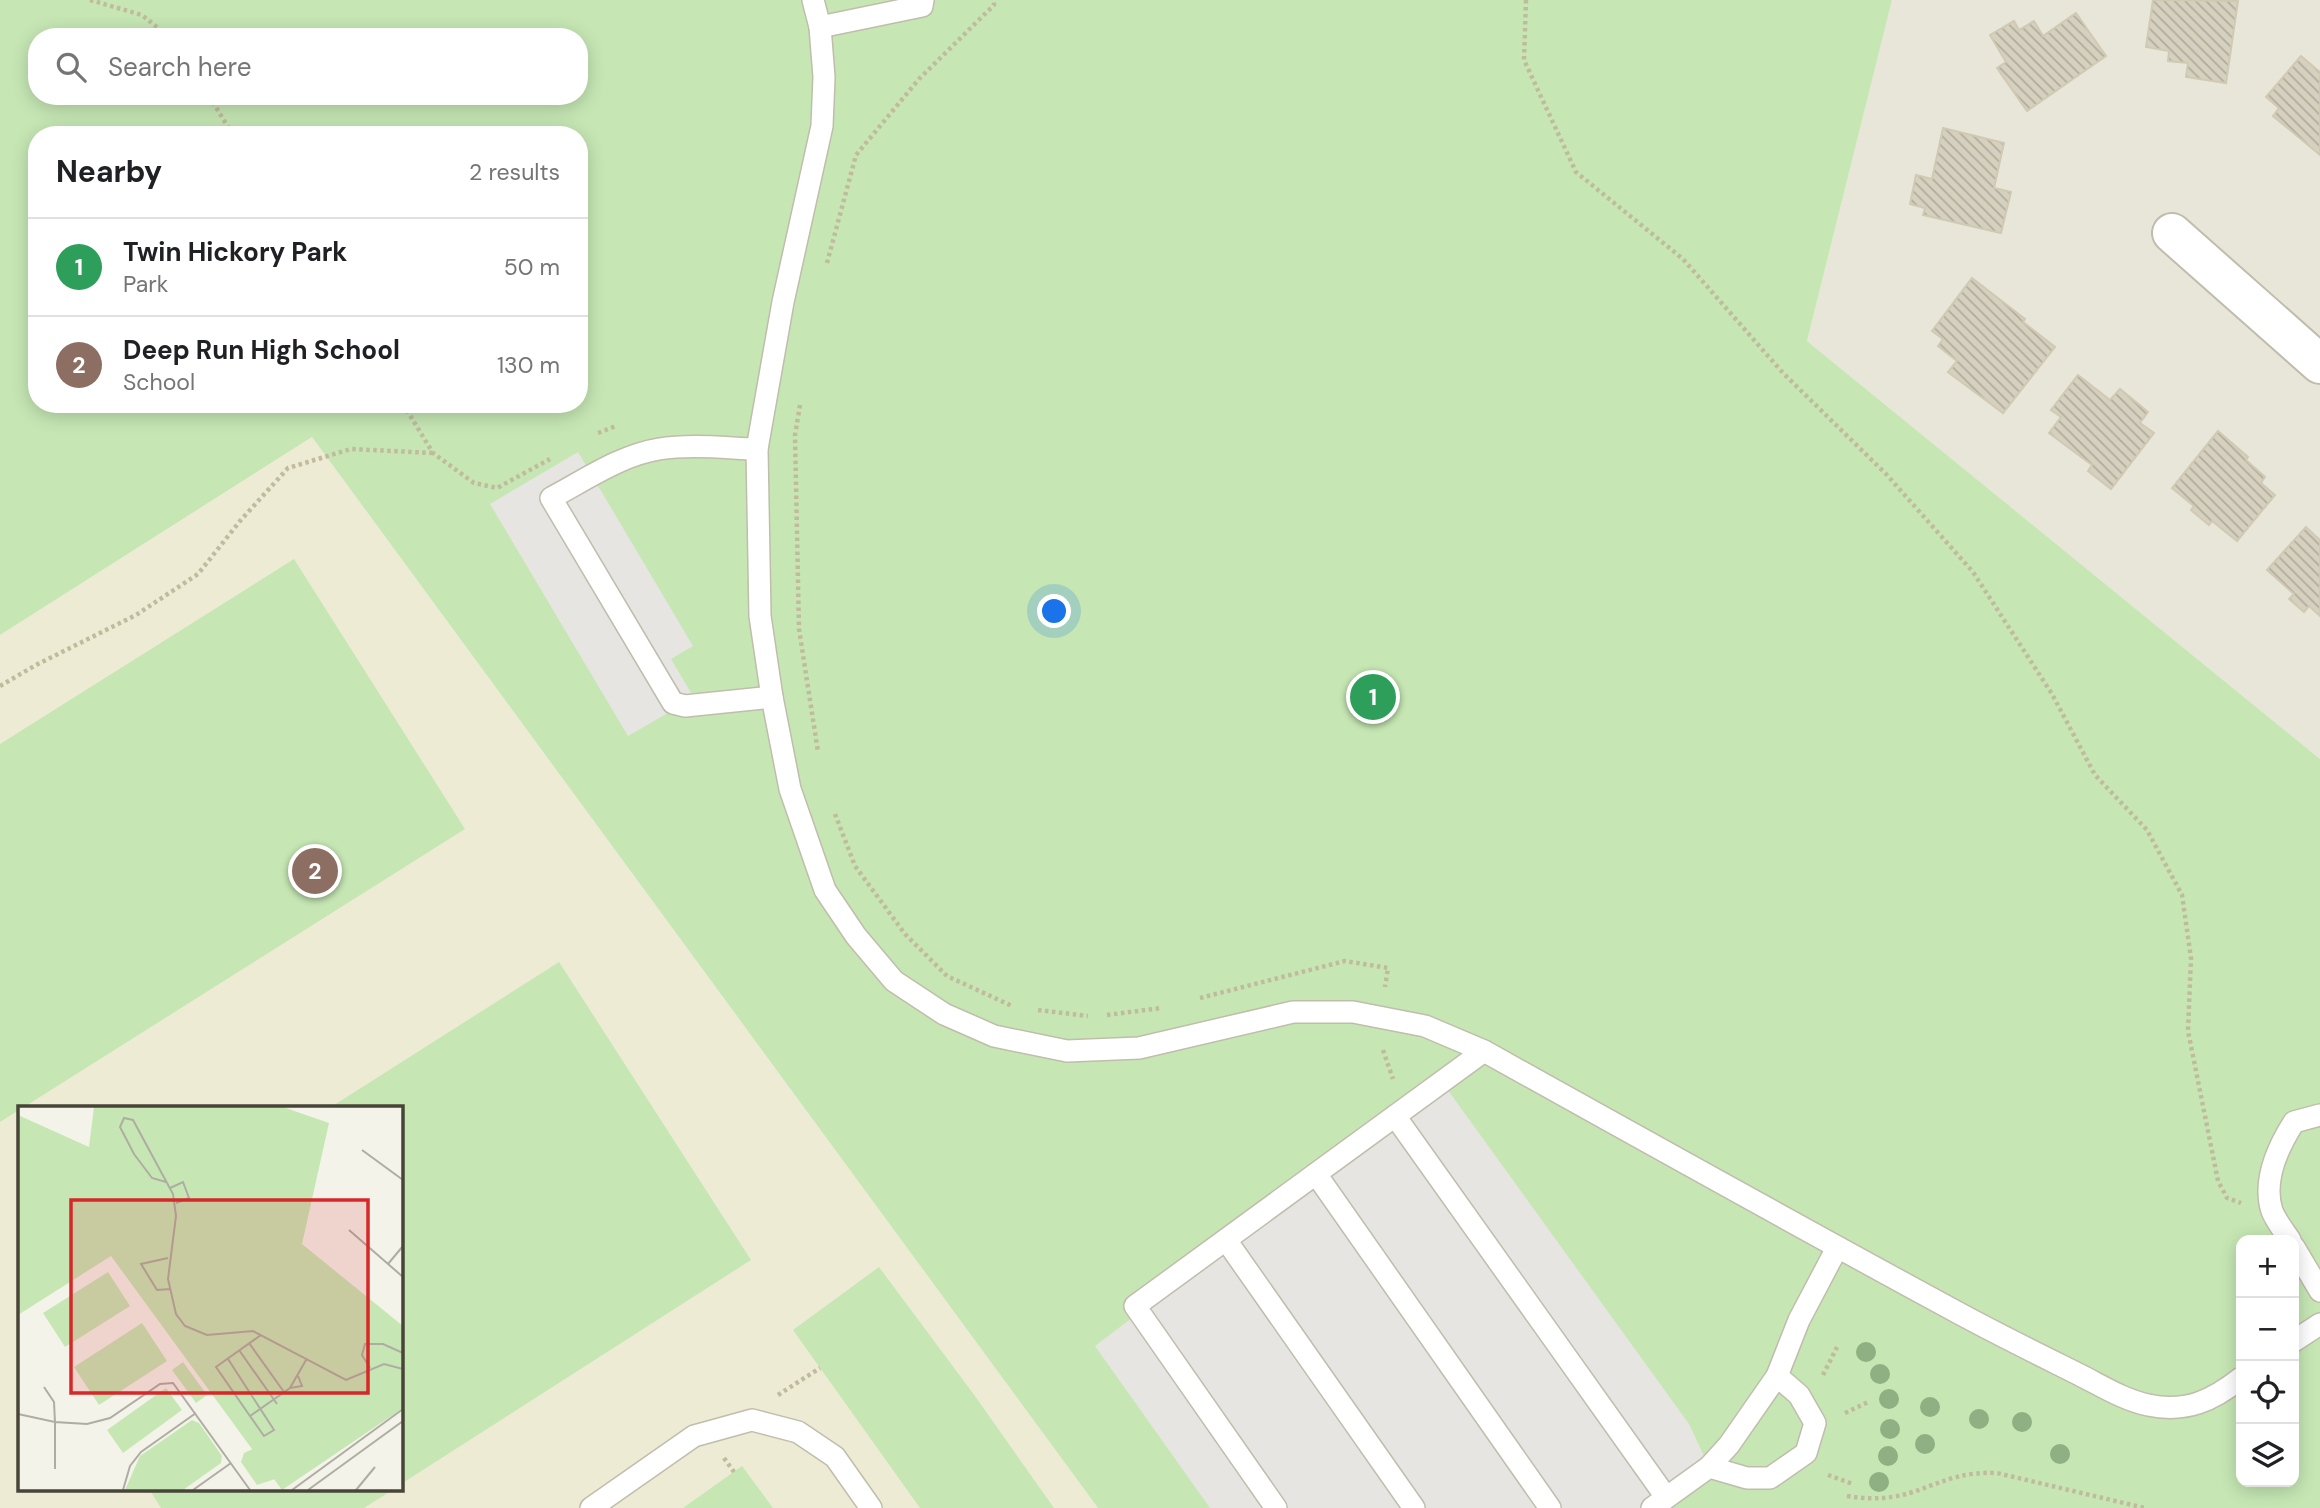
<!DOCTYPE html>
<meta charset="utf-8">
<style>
:root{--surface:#fff;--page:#f2f2f2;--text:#202124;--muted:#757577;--line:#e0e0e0;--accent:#f46821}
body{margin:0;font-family:"DM Sans",sans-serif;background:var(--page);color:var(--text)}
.controls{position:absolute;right:21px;bottom:21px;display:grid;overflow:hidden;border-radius:14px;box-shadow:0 4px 18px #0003}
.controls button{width:63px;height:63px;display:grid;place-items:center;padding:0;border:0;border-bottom:2px solid var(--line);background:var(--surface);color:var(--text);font:35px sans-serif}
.you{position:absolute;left:1055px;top:612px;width:24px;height:24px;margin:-18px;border:5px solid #fff;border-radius:50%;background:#1a73e8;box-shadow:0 0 0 10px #1a73e833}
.badge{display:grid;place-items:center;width:46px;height:46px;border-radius:50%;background:var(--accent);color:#fff;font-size:23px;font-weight:700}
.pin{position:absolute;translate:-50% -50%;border:4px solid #fff;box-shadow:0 2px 7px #0006}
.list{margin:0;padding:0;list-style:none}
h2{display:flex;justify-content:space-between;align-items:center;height:91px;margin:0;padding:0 28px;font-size:30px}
h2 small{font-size:23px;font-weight:400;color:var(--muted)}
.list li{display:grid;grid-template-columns:46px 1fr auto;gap:21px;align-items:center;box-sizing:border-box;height:98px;padding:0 28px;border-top:2px solid var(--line)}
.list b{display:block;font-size:26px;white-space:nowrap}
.list p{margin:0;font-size:23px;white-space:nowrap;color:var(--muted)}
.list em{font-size:23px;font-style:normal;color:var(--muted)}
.icon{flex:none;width:38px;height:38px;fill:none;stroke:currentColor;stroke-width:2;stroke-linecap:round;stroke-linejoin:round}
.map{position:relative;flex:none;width:2320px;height:1508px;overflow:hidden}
.search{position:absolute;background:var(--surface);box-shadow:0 4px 18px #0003;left:28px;top:28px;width:560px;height:77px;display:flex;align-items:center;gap:18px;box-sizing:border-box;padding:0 24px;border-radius:28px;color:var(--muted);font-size:26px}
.panel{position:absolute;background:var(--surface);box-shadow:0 4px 18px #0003;left:28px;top:126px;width:560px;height:287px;border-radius:28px}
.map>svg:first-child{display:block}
.residential{fill:#e8e6d8}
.education{fill:#edebd4;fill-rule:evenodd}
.park{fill:#c6e7b4;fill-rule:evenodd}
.parking{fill:#e6e5e1}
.building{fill:url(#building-back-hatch);stroke:#d0cab3;stroke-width:2}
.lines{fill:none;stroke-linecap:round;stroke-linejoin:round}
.lane-casing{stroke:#c0bdac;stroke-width:24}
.street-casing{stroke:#c0bdac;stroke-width:42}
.path{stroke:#c1bb9e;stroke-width:4.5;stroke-dasharray:3.5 3.5;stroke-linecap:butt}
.lane{stroke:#fff;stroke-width:21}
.street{stroke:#fff;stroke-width:38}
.tree{fill:#8eb082}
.inset-road{fill:none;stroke:#afada3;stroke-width:2}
.view{fill:#d62828;fill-opacity:0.15;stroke:#d62828;stroke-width:3.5}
.inset-edge{fill:none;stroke:#484538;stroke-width:3.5}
</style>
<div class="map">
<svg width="2320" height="1508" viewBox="0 0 2320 1508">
<defs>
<pattern id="building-back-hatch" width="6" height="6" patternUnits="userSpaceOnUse" patternTransform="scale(1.75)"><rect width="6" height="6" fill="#d6d1bf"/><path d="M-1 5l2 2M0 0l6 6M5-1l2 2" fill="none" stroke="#b0ab9c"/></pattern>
</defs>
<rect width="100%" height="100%" fill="#f4f3ea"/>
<polygon class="residential" points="1892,0 2320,0 2320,759 1807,341"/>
<path class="education" d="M312 437 1098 1508H0V635ZM19 1107H401V1489H19Z"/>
<g class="park">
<path d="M0 0H1892L1807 341 2320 759V1508H1098L312 437 0 635ZM37 37H579V96H37ZM37 135H579V404H37ZM2241 1240H2294V1482H2241Z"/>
<polygon points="294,559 465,829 24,1107 19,1107 19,1110 0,1122 0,744"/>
<polygon points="559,962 751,1260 401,1484 401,1107 331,1107"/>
<polygon points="879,1267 975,1396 1054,1508 920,1508 793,1330"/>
<polygon points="742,1466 773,1508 683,1508"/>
<polygon points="149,1489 394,1489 364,1508 161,1508"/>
</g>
<g class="parking">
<polygon points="578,452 693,646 671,659 694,698 628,736 490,504"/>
<polygon points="1442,1082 1689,1424 1709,1467 1650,1508 1210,1508 1095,1346"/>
</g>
<g class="building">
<polygon points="2153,0 2238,1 2226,83 2186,77 2188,63 2168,61 2169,51 2146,47"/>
<polygon points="2076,13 2106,56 2027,111 1997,68 2006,62 1990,35 2014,21 2019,30 2034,21 2043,36"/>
<polygon points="2301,56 2320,72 2320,155 2273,116 2279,108 2266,97"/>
<polygon points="1943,128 2004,143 1994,188 2011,192 2001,233 1923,215 1925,208 1910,204 1916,175 1932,179"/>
<polygon points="1972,278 2025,319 2023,322 2055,347 2003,413 1948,372 1957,361 1938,346 1943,339 1932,331"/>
<polygon points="2078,375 2110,400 2120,389 2148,412 2140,423 2154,433 2111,489 2088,471 2092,465 2049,433 2061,417 2051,410"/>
<polygon points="2218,431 2248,457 2246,460 2265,477 2261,483 2275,495 2237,541 2212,521 2209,525 2191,510 2194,506 2172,488"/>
<polygon points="2306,527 2320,540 2320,616 2309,606 2304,612 2289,599 2294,594 2267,570"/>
</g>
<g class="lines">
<defs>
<g id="lane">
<path d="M813 0 820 27 824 77 822 126 783 302 757 449 760 616 772 697 790 789 825 890 856 936 894 981 944 1014 994 1036 1067 1051 1139 1048 1293 1012H1353L1425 1026 1484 1051C1640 1138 1796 1225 1953 1310 1995 1333 2038 1354 2080 1375 2102 1386 2124 1400 2148 1405 2186 1413 2212 1401 2241 1378"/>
<polyline points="820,27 922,6 923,0"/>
<path d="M757 449C725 448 691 444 659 449 621 455 585 480 551 498L673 703 685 706 772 697"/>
<polyline points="1395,1116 1666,1497"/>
<polyline points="1316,1174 1550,1508"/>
<polyline points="1226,1240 1414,1508"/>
<path d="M2290 1240C2284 1231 2276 1221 2272 1211 2262 1180 2278 1147 2294 1122L2320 1115"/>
<polyline points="2294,1247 2320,1291"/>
<polyline points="2294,1341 2320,1324"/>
<polyline points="1709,1467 1747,1478 1770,1478 1806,1453 1815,1423 1799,1395 1777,1376"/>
<polyline points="591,1508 694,1436 752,1420 798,1432 835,1457 871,1508"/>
<polyline points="1276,1508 1135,1306 1484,1051"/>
<polyline points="1652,1508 1709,1467 1729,1445 1777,1376 1799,1320 1837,1248"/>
</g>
<polyline id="street" points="2172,233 2320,364"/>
</defs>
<use href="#lane" class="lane-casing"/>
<use href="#street" class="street-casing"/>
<g class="path">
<polyline points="90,0 142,15 169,37"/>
<polyline points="1526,0 1524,60 1576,172 1683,259 1783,373 1886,474 1973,572 2052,694 2095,775 2147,830 2182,895 2191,958 2188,1031 2218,1181 2227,1198 2241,1203"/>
<polyline points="209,96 233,135"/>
<polyline points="827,263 856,155 919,79 994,5 994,0"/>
<polyline points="403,404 433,453 474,483 497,488 550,459"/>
<polyline points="800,405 795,435 799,629 818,752"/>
<polyline points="598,433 616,426"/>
<polyline points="0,686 36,665 136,615 198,574 240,521 288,468 351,449 433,453"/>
<polyline points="835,814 855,866 905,934 947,976 1012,1006"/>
<polyline points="1200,998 1345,961 1388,968 1385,987"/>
<polyline points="1038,1010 1088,1016"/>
<polyline points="1107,1015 1161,1008"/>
<polyline points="1383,1050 1393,1079"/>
<polyline points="1823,1375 1837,1347"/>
<polyline points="778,1395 820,1368"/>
<polyline points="1845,1413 1868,1402"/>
<polyline points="724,1458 734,1472"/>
<polyline points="1828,1475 1853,1484"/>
<path d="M1847 1496C1918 1508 1933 1470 1997 1473L2145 1508"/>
</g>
<use href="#lane" class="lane"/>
<use href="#street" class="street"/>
</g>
<g class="tree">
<circle cx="1866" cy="1352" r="10"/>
<circle cx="1880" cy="1374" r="10"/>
<circle cx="1889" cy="1399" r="10"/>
<circle cx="1930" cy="1407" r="10"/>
<circle cx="1979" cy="1419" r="10"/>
<circle cx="2022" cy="1422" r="10"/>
<circle cx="1890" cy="1429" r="10"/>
<circle cx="1925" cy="1444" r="10"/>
<circle cx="2060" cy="1454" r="10"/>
<circle cx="1888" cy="1456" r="10"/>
<circle cx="1879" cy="1482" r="10"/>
</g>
<g transform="translate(18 1106)">
<rect width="385" height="385" fill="#f4f3ea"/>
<path d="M174 314 181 317 204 350 203 357 165 384H107L122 350Z" fill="#c6e7b4"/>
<path d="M237 342 257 373 239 379 223 356 226 347Z" fill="#c6e7b4"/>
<path d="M76 1H265L311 17 284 138 385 220V302L264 384 93 150 0 209V9L71 41ZM90 166 112 200 47 241 25 207ZM124 217 149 255 81 299 56 261ZM165 256 189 289 178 297 154 264ZM148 282 164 304 105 347 89 324Z" fill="#c6e7b4"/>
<path class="inset-road" d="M344 44 385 74M148 76 134 72 116 48 102 21 106 12 115 14 155 88 158 110 150 173 158 208 167 220 189 229 235 225 328 274 366 258 385 263M152 82 165 76 171 92 158 97M331 124 385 171M150 152 123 158 139 184 152 183M370 158 385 140M243 229 198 261 232 310 272 282 288 254M231 237 266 286M221 244 259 298M210 253 256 324 246 330 232 310M352 262 344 249 347 238H365L385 247M26 281 36 296 37 316 69 318 92 312 142 278 155 277 232 384M272 282 284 280 280 270M0 308 37 316V363M105 384 112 360 123 346 178 307M175 384 213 357M274 384 385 303M290 384 385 315M338 384 357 361"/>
<path class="view" d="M53 94H350V287H53Z"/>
<rect width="385" height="385" class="inset-edge"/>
</g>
</svg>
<div class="controls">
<button>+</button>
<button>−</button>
<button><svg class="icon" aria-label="locate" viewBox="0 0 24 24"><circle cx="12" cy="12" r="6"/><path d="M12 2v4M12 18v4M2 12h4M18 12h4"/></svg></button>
<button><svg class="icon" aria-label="layers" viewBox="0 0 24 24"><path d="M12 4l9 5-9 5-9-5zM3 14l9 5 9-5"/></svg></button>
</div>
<div class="you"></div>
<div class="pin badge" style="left:1373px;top:697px;background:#2e9e5b">1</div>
<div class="pin badge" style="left:315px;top:871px;background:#8d6e63">2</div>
<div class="search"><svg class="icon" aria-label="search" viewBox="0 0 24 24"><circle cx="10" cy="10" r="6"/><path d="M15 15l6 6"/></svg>Search here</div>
<section class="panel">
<h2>Nearby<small>2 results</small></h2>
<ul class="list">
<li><span class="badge" style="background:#2e9e5b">1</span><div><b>Twin Hickory Park</b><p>Park</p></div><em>50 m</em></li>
<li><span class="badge" style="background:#8d6e63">2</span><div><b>Deep Run High School</b><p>School</p></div><em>130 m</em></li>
</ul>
</section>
</div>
